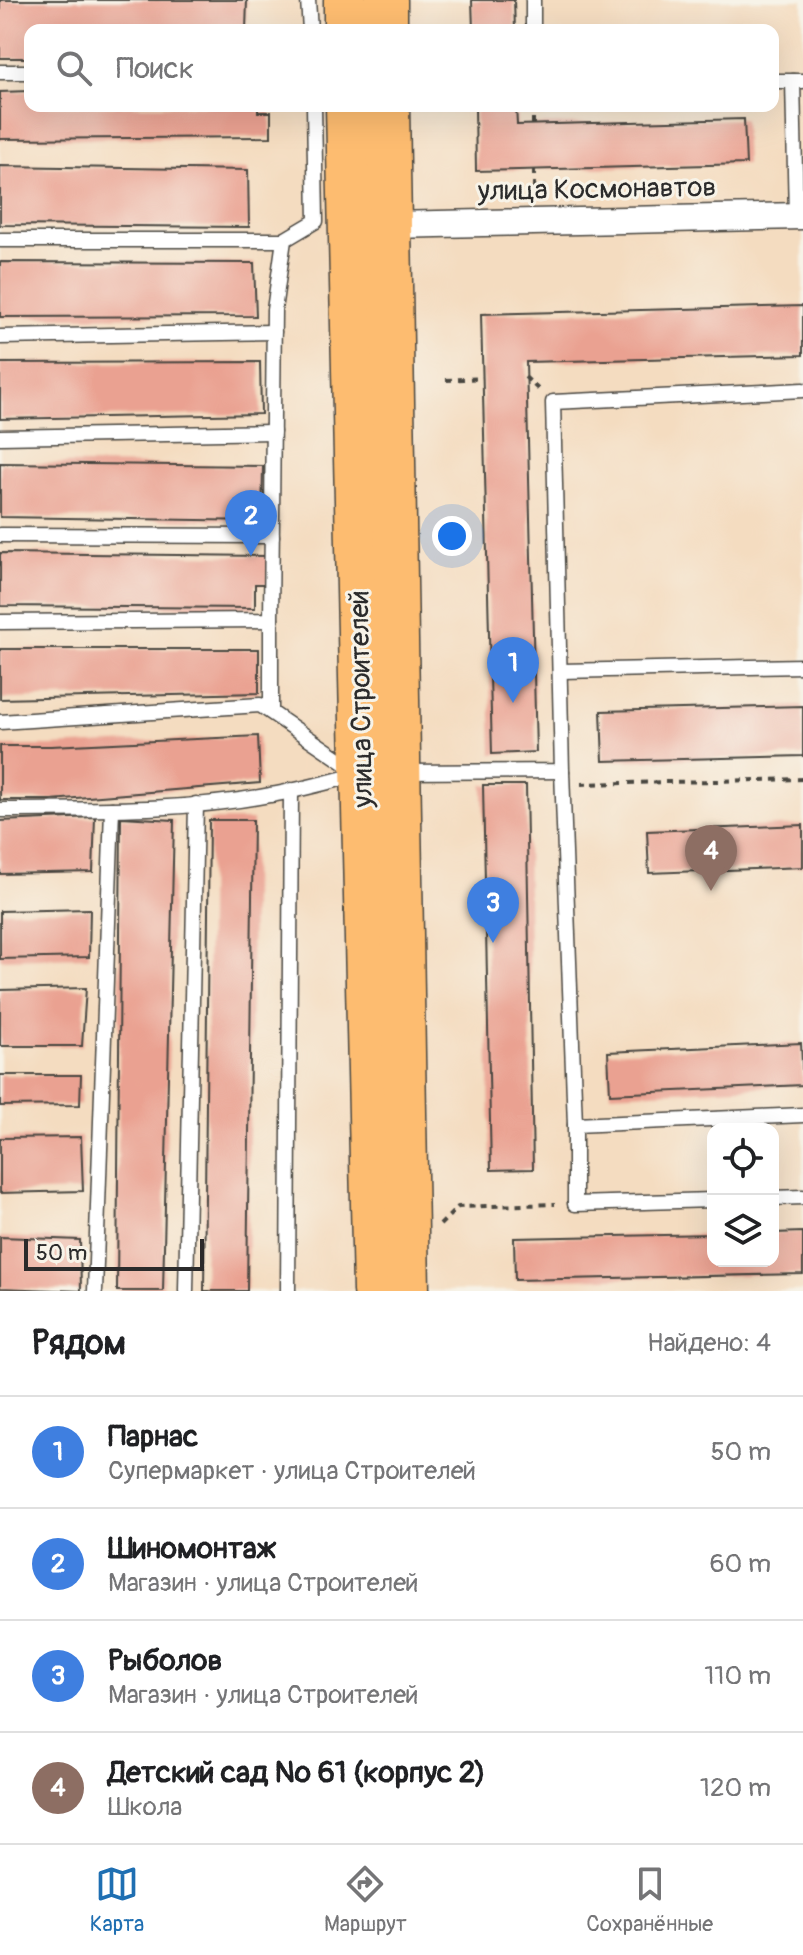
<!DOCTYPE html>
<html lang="ru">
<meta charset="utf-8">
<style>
:root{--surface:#fff;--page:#f2f2f2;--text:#202124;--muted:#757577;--line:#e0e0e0;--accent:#1f6fb2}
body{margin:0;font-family:Pangolin,sans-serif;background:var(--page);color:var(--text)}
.controls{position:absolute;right:24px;bottom:24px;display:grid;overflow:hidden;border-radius:16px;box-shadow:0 8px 32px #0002}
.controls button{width:72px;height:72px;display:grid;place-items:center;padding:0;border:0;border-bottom:2px solid var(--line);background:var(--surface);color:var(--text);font:40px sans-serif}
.scale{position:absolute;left:24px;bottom:20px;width:180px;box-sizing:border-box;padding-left:8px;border:4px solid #2b2b2b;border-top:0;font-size:22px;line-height:28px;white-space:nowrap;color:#2b2b2b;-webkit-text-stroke:6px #f7f3e8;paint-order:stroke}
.you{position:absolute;left:452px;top:536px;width:28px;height:28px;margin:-20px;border:6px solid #fff;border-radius:50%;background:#1a73e8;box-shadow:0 0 0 12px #1a73e833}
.badge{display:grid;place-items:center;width:52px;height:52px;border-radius:50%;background:var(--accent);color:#fff;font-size:26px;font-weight:700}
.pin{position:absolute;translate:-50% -66px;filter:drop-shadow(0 2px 4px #0008)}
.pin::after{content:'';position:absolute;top:42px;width:28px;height:24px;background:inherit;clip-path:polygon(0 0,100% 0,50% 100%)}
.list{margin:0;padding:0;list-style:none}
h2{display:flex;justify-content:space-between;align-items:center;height:104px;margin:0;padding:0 32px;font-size:34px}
h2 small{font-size:26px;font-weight:400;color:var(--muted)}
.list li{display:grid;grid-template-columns:52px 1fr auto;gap:24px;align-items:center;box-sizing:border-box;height:112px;padding:0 32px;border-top:2px solid var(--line)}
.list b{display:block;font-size:30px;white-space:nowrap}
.list p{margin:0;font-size:26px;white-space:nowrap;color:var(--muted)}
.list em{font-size:26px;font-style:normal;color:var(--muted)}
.icon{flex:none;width:44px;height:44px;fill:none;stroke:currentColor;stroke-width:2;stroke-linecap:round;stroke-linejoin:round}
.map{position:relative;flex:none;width:803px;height:1291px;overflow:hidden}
.search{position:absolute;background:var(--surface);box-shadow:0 8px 32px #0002;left:24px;right:24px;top:24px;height:88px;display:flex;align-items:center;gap:20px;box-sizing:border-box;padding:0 28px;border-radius:16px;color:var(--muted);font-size:30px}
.sheet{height:552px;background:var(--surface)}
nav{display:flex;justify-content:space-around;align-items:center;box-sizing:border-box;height:112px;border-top:2px solid var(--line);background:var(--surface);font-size:22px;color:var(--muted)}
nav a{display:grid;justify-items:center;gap:4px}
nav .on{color:var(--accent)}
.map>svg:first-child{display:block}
.building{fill:#eaa191}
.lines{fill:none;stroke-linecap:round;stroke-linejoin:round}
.lane-casing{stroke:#494641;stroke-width:17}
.street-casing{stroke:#494641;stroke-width:29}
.primary-casing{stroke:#494641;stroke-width:45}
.path{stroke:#494641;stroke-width:4;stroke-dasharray:6 6;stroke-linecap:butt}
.lane{stroke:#fff;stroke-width:14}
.street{stroke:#fff;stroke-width:26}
.primary{stroke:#fdbc70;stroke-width:42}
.labels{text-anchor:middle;stroke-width:6;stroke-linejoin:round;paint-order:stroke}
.street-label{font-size:28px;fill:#2b2b2b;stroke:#f7f3e8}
</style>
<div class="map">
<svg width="803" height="1291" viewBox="0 0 803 1291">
<rect width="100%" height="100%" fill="#f7f3e8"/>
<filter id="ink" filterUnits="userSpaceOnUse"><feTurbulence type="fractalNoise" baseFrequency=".0125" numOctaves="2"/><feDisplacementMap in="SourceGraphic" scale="16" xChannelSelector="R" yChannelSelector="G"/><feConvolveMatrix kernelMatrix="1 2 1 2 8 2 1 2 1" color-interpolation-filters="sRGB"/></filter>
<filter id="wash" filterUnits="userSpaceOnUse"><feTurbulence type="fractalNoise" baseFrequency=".006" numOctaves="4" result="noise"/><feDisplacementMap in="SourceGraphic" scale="32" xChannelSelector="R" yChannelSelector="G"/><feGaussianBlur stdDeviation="1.8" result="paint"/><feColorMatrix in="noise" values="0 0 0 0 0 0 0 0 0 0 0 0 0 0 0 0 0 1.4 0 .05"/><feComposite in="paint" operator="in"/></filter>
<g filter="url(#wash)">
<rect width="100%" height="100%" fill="#f4dcc0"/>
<g id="blocks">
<g class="building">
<polygon points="0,0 247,0 246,30 30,30 30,58 0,58"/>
<polygon points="472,0 514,0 515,30 473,30"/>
<polygon points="30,91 30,106 258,106 258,112 271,112 271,137 0,139 0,92"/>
<polygon points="475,106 516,106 517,125 744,119 746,164 476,171"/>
<polygon points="0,166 248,170 249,227 0,225"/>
<polygon points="0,262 254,263 256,316 0,317"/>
<polygon points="803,306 803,355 526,362 536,752 492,754 481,314"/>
<polygon points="260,362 261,414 0,419 0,363"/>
<polygon points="0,463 263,466 262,521 0,517"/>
<polygon points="0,553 268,556 268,584 255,584 255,608 0,606"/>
<polygon points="0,649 259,649 259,693 0,699"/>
<polygon points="803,706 803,756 603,761 601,711"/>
<polygon points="258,736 260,783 51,800 0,800 0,746 51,746"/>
<polygon points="483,785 526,785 533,1169 491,1170"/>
<polygon points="95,817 93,872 0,874 0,821"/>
<polygon points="121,817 174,820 163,1291 117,1291"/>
<polygon points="209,820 253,820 247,1291 204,1291"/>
<polygon points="803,825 803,867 649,873 647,831"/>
<polygon points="90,909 89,957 0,959 0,911"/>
<polygon points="86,988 82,1046 0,1046 0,990"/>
<polygon points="801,1043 803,1085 610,1094 608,1052"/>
<polygon points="0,1075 81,1075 80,1105 0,1106"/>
<polygon points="81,1137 83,1191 0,1193 0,1138"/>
<polygon points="803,1232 803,1274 515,1280 514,1238 713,1234 713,1261 773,1261 773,1233"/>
<polygon points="0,1237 80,1240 81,1291 0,1288"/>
</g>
</g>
</g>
<g filter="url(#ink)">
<use href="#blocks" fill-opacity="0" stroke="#494641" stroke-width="2"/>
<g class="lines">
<defs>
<g id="lane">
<polyline points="308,0 310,30"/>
<polyline points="533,0 533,30"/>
<polyline points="0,72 30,72"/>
<polyline points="773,81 793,81"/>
<polyline points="796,216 793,81 803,81"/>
<polyline points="0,240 284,240"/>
<polyline points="0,337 274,332"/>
<polyline points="0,437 273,432"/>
<polyline points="0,535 272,536"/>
<polyline points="0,622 271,620 274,310 284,240 316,221 314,106"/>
<polyline points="561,671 803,666"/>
<polyline points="271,712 271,620"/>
<polyline points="0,722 260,705 354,769"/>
<polyline points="562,771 575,1125 803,1115"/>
<polyline points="402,772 562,771 553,402 803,390"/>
<path d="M0 810C90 809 182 812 270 795 301 790 331 781 360 774"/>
<polyline points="575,1125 575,1204 713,1200"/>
<polyline points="773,1198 803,1197"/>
<polyline points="95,1291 112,809"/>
<polyline points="186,1291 196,804"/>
<polyline points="288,1291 291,790"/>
</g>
<polyline id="street" points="391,225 803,216"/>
<g id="primary">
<polyline points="345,0 345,30"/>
<polyline points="386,0 386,30"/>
<polyline points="347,106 374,1291"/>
<polyline points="388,106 408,1291"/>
</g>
</defs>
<use href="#lane" class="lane-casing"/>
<use href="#street" class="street-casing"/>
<use href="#primary" class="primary-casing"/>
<g class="path">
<polyline points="533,106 533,125"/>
<polyline points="534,170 534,194"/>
<polyline points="525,377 539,390"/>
<polyline points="446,380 483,378"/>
<polyline points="581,784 803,779"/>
<polyline points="440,1225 458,1207 555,1204"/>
</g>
<use href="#lane" class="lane"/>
<use href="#street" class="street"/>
<use href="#primary" class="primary"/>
</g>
</g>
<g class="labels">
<g class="street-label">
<text transform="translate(597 188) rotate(-1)" y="10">улица Космонавтов</text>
<text transform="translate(360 699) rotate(-91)" y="10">улица Строителей</text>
</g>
</g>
</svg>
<div class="controls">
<button><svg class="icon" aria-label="locate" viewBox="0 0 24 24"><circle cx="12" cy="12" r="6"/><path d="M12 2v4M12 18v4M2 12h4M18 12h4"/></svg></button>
<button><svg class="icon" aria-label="layers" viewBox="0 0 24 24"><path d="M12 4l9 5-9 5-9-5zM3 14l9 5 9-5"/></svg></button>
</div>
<div class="scale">50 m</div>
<div class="you"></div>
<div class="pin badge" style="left:513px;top:703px;background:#3f7fe0">1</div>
<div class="pin badge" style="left:251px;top:556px;background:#3f7fe0">2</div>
<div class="pin badge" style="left:493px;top:943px;background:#3f7fe0">3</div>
<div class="pin badge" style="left:711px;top:891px;background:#8d6e63">4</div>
<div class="search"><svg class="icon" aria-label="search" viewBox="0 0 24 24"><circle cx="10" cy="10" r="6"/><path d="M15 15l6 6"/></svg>Поиск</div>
</div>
<section class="sheet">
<h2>Рядом<small>Найдено: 4</small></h2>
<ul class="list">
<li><span class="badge" style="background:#3f7fe0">1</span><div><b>Парнас</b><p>Супермаркет · улица Строителей</p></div><em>50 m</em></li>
<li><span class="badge" style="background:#3f7fe0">2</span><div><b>Шиномонтаж</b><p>Магазин · улица Строителей</p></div><em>60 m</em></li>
<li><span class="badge" style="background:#3f7fe0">3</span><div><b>Рыболов</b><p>Магазин · улица Строителей</p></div><em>110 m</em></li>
<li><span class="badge" style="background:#8d6e63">4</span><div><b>Детский сад № 61 (корпус 2)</b><p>Школа</p></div><em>120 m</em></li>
</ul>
</section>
<nav>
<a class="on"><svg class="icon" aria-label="map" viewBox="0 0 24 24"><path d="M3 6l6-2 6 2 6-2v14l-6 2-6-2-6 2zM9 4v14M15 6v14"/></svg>Карта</a>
<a><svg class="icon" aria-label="directions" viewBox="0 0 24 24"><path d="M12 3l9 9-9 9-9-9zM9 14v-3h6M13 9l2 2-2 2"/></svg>Маршрут</a>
<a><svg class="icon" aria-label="saved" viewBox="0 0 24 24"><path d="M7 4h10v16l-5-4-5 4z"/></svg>Сохранённые</a>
</nav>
